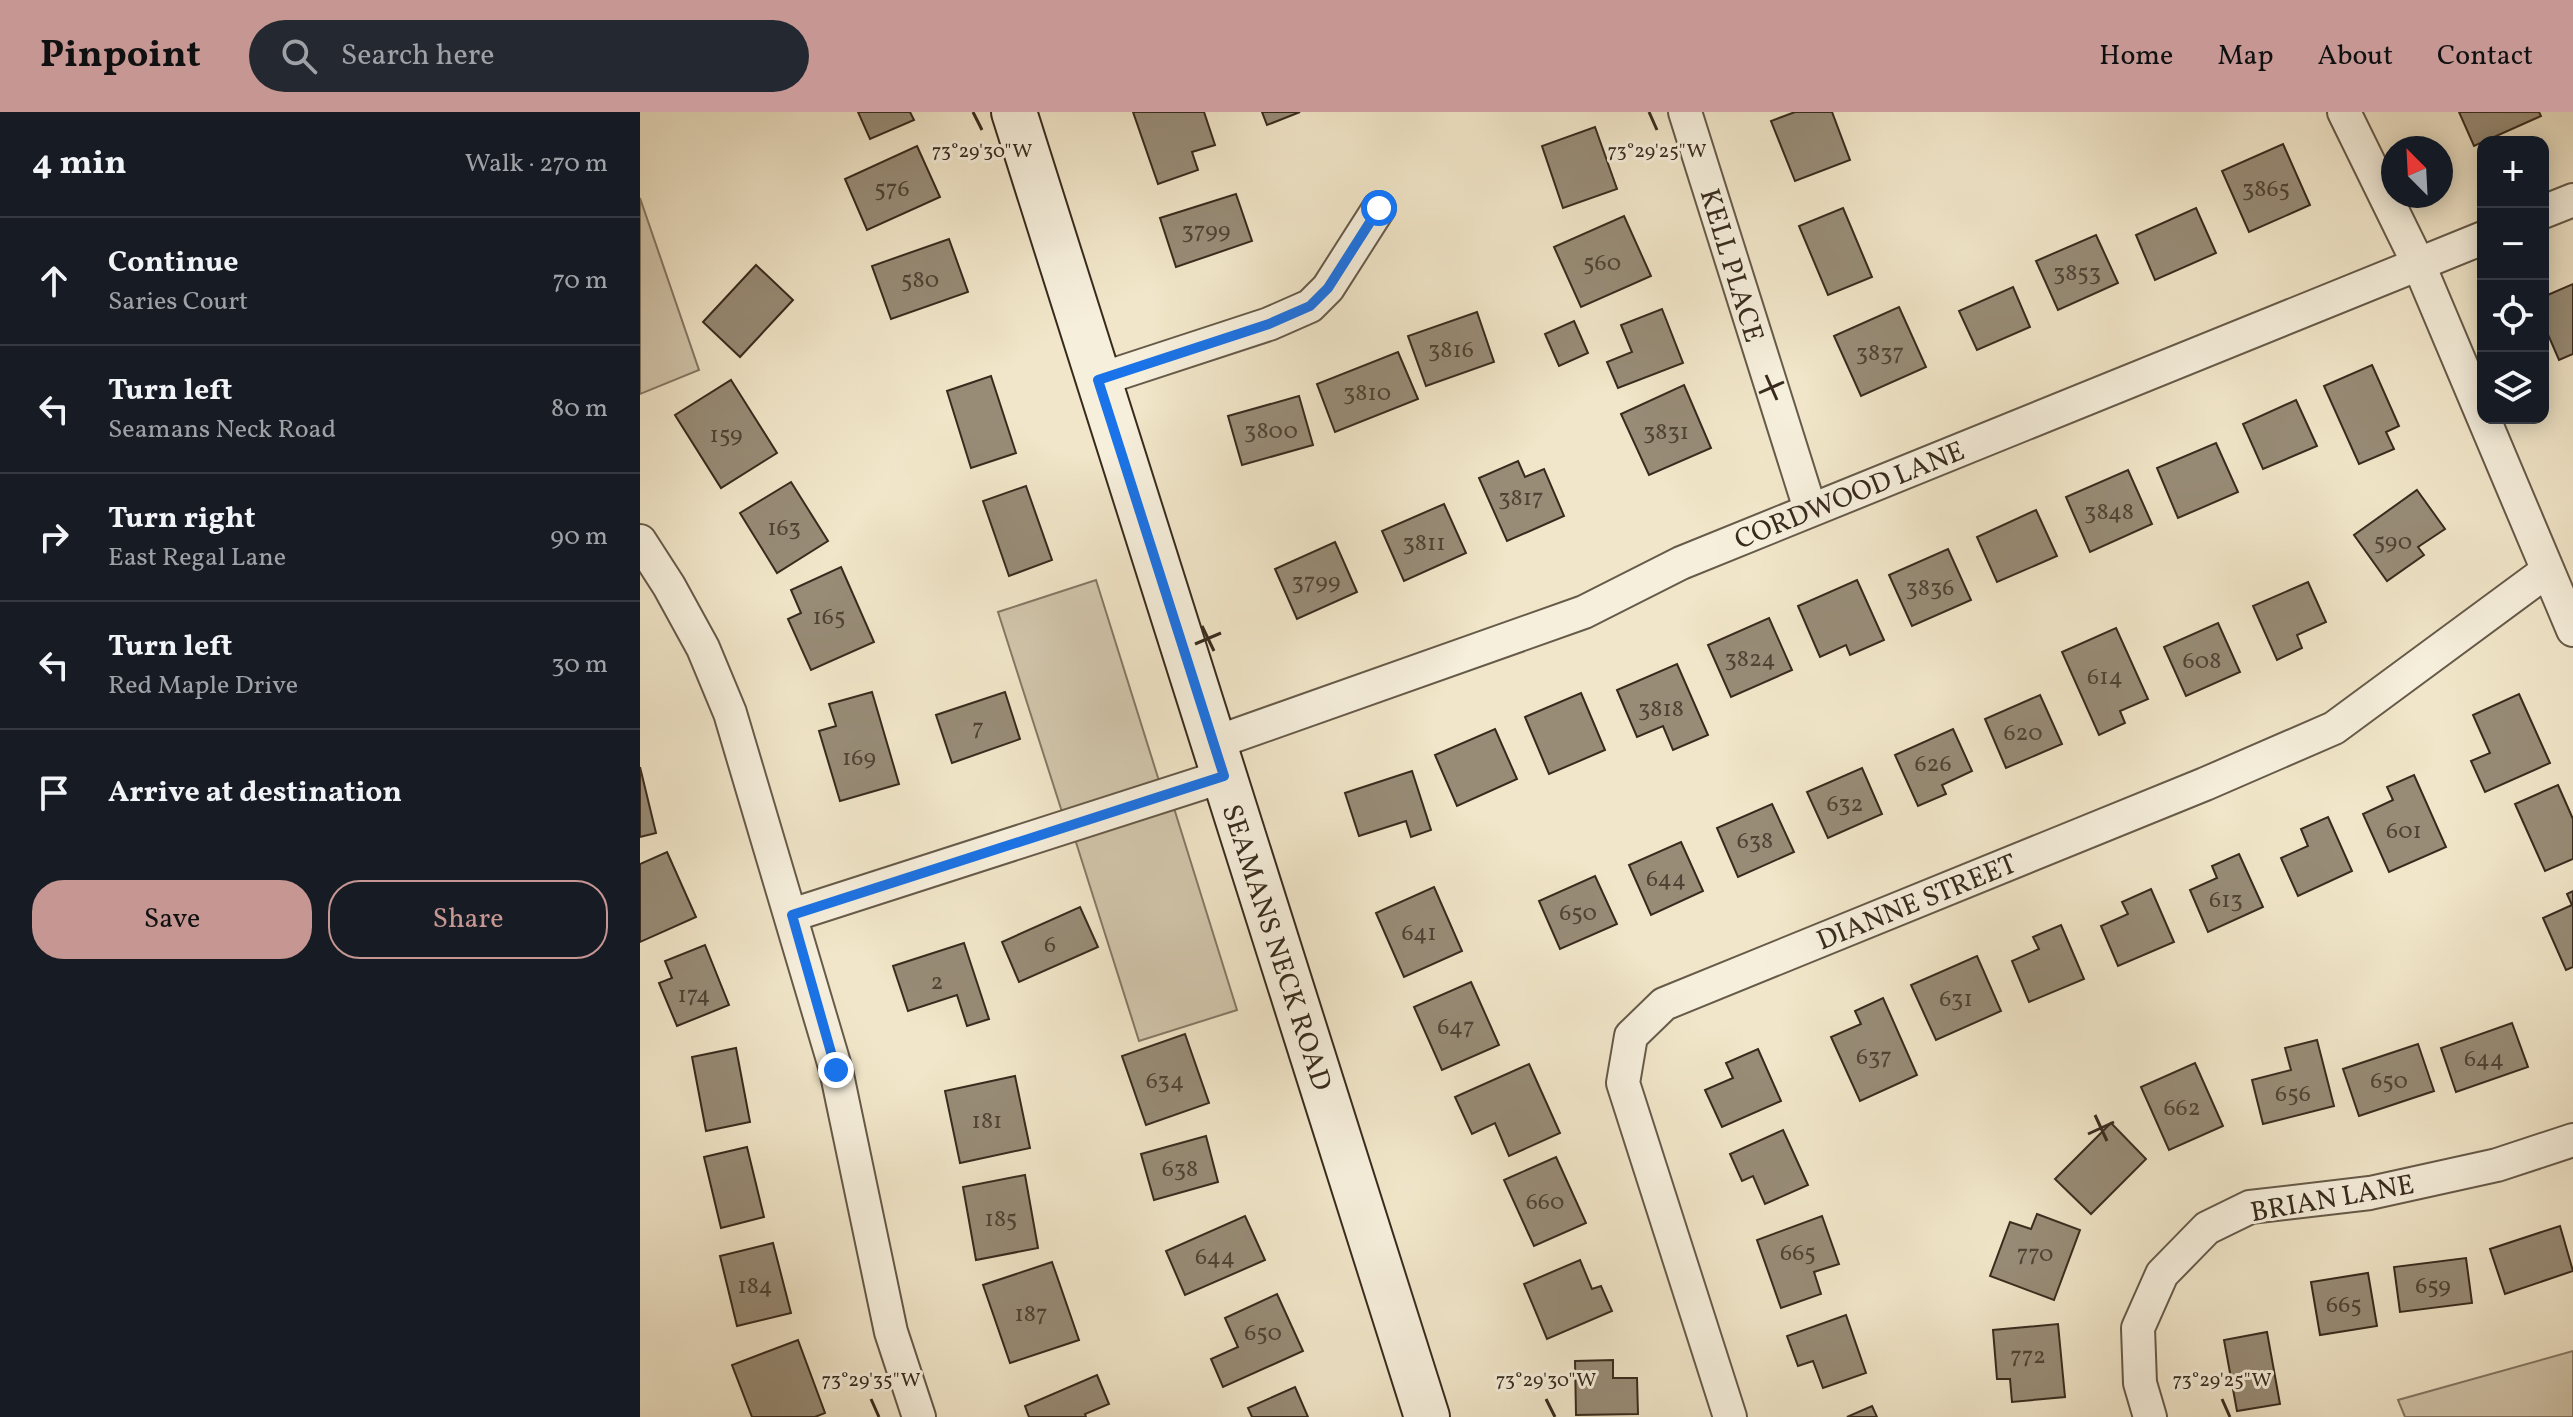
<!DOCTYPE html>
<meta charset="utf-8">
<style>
:root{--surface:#171b24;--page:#242831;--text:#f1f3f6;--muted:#9ea1a6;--line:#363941;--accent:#c59692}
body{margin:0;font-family:Vollkorn,serif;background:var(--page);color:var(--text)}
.controls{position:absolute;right:24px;top:24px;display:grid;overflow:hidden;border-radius:16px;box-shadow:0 4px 20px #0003}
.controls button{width:72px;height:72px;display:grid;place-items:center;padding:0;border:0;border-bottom:2px solid var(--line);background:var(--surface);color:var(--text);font:40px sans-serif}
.compass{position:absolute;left:1741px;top:24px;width:72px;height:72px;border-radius:50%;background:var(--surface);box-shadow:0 4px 20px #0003;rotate:336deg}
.stop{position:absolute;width:24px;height:24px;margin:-18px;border:6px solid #1a73e8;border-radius:50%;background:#fff}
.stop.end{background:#1a73e8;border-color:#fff;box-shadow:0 2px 8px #0008}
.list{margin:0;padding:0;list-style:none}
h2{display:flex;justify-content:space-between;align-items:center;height:104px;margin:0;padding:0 32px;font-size:34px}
h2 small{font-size:26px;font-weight:400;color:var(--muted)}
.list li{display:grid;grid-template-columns:52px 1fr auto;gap:24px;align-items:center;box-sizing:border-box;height:128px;padding:0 32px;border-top:2px solid var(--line)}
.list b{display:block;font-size:30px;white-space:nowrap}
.list p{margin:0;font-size:26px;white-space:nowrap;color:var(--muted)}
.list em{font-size:26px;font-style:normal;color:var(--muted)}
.actions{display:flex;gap:16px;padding:24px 32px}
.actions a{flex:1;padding:18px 0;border:2px solid var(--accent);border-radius:32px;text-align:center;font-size:28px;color:var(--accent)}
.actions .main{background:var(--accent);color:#111}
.icon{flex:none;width:44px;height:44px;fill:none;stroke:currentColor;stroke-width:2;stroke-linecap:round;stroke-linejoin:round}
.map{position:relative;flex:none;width:1933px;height:1305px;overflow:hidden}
header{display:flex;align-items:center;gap:48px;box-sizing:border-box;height:112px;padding:0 40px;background:var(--accent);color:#111}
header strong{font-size:38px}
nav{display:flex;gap:44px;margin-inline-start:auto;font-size:28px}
.search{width:560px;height:72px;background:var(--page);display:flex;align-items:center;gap:20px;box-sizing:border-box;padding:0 28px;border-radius:44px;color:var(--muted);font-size:30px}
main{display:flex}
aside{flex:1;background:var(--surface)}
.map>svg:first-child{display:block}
.green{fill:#d2c6ac;stroke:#857865;stroke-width:2}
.building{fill:#988c77;stroke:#382b1e;stroke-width:2}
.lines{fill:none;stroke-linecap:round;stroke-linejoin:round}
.minor-casing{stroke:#665a49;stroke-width:36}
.secondary-casing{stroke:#382b1e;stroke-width:48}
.minor{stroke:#f6efdc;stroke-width:32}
.secondary{stroke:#f6efdc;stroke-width:44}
.route{stroke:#1a73e8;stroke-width:10}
.ticks{fill:none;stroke:#382b1e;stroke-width:3}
.labels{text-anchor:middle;stroke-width:6;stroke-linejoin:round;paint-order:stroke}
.number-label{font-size:24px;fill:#504334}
.street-label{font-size:28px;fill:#382b1e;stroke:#f6efdc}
.ticks-label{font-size:20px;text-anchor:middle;fill:#382b1e;stroke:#f6efdc;stroke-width:6;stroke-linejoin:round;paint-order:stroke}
</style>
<header>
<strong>Pinpoint</strong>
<div class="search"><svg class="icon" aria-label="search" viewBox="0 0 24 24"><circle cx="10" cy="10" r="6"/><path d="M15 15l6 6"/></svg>Search here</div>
<nav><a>Home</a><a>Map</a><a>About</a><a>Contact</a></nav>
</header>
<main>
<aside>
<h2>4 min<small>Walk · 270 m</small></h2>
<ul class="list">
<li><svg class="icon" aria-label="ahead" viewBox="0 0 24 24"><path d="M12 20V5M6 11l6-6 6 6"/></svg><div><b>Continue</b><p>Saries Court</p></div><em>70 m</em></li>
<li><svg class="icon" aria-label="left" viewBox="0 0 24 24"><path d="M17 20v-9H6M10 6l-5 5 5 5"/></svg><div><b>Turn left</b><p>Seamans Neck Road</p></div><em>80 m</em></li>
<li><svg class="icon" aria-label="right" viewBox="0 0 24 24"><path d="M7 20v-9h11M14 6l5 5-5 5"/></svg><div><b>Turn right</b><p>East Regal Lane</p></div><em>90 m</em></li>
<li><svg class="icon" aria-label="left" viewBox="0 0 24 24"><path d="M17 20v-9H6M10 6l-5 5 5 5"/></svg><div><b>Turn left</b><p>Red Maple Drive</p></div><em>30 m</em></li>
<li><svg class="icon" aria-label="arrive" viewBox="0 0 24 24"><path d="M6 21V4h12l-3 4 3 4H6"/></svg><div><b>Arrive at destination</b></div></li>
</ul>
<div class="actions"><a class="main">Save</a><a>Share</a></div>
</aside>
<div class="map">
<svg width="1933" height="1305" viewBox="0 0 1933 1305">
<rect width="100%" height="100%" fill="#f1e6c9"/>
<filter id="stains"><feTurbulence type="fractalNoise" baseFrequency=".0025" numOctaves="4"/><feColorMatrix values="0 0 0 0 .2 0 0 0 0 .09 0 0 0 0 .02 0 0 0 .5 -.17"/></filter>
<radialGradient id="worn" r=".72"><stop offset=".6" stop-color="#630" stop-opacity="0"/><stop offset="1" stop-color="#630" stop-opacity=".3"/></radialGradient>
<g class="green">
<polygon points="0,86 59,258 0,282"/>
<polygon points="456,468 520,672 423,703 358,500"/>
<polygon points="533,693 597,898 499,929 434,724"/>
<polygon points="1933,1239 1933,1305 1765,1305 1758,1288"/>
</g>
<g class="building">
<polygon points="218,0 270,0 274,8 230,27"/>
<polygon points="493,0 564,0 575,33 552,40 558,58 518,72"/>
<polygon points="622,0 660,0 627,13"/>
<polygon points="1155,0 1192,0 1210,48 1155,69 1131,9"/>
<polygon points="1819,0 1899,0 1901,4 1834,34"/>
<polygon points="955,15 977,77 923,96 902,34"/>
<polygon points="1643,32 1670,93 1609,120 1582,59"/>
<polygon points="277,34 300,85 227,118 205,67"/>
<polygon points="596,82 612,129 536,155 520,106"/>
<polygon points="1203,96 1232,165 1188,183 1159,114"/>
<polygon points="1556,96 1576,141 1515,168 1496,123"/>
<polygon points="984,104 1011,164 941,195 914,135"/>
<polygon points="1456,123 1478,171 1418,198 1396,149"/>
<polygon points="309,127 328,180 251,207 232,154"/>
<polygon points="116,153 153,188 100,245 63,210"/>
<polygon points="1933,172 1933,242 1919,248 1903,211 1903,185"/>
<polygon points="1373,175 1390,215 1337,238 1319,199"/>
<polygon points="1259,195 1286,255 1221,284 1194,224"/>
<polygon points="1022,197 1043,251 978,276 967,250 992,240 981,213"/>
<polygon points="837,200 854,250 786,274 768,224"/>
<polygon points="934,209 948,241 919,254 905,222"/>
<polygon points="758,240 778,287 695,320 677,272"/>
<polygon points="1732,253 1759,314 1746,320 1754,337 1719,352 1684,274"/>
<polygon points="351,264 376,341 331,356 307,279"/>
<polygon points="91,268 137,341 81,376 35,303"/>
<polygon points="1044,273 1071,336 1009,363 981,302"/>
<polygon points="659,284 673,333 602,353 588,304"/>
<polygon points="1656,288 1677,334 1623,357 1603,312"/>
<polygon points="1576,331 1598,380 1538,406 1517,356"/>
<polygon points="878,349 885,365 904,357 924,404 867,429 839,366"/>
<polygon points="1488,358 1512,412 1450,440 1426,385"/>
<polygon points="151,370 188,429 137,461 100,401"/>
<polygon points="386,374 412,448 369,464 343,389"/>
<polygon points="1777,378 1805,417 1778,435 1784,443 1747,469 1714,423"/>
<polygon points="804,392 826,441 764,469 742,419"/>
<polygon points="1396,398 1417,444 1357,470 1337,425"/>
<polygon points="695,430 717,480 657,507 635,457"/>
<polygon points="1308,437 1331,488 1272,514 1249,463"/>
<polygon points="201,455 234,530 171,558 148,507 161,501 151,478"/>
<polygon points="1217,468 1244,528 1210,543 1206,533 1180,545 1158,494"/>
<polygon points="1668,470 1686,510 1657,523 1662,536 1637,548 1613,494"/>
<polygon points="1129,506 1152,558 1091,585 1068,533"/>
<polygon points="1578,511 1600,560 1546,584 1524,535"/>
<polygon points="1476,516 1508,587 1480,599 1485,611 1459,623 1422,540"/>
<polygon points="1037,552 1068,623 1033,638 1023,614 997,625 977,578"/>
<polygon points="232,580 259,672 200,689 179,619 196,614 189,592"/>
<polygon points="365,580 380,627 312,651 296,603"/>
<polygon points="941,581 965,638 909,662 885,605"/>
<polygon points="1879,582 1910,651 1845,680 1831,649 1850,641 1833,603"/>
<polygon points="1400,583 1422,632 1366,656 1345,607"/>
<polygon points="855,617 877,667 817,694 795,643"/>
<polygon points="1313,617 1332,659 1302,673 1306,682 1278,694 1255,643"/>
<polygon points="0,655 16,721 0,725"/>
<polygon points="1222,656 1242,702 1188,726 1167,680"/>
<polygon points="772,659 791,718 771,725 766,709 719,724 705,681"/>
<polygon points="1774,663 1806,735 1749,760 1723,702 1753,688 1747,675"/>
<polygon points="1918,673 1933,707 1933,747 1905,759 1875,692"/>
<polygon points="1132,692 1154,740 1098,765 1077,716"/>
<polygon points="1688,705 1712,759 1658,784 1641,746 1668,734 1661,717"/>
<polygon points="1041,730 1063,779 1011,803 989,753"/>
<polygon points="27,740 56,805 0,830 0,752"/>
<polygon points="1599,742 1623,795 1568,820 1550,778 1577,766 1572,754"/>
<polygon points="955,764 977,812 920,837 899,789"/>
<polygon points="794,775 822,839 764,865 736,801"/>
<polygon points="1511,777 1534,830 1478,854 1461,814 1488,802 1482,790"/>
<polygon points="1933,779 1933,855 1926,858 1903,806 1932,793 1927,782"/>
<polygon points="440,795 458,835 379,870 362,830"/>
<polygon points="1421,813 1444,867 1389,890 1372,849 1399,837 1393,825"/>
<polygon points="324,831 349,907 327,914 317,883 268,899 253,854"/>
<polygon points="65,833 89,893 37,914 19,871 32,866 25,849"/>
<polygon points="1337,844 1361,899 1296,928 1271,873"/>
<polygon points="831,870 859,933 802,958 774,895"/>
<polygon points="1243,886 1277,963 1220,989 1191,925 1221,912 1215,899"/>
<polygon points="1872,911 1888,955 1816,980 1801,936"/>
<polygon points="545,922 569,991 506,1013 482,944"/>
<polygon points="1677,928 1694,994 1623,1012 1612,968 1651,958 1645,936"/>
<polygon points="1778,932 1794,979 1719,1004 1703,957"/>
<polygon points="96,936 110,1010 66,1019 52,945"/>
<polygon points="1118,937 1141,989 1082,1015 1065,978 1093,966 1086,951"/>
<polygon points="1555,951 1583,1014 1529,1038 1501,975"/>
<polygon points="889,952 920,1021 869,1044 855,1011 832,1022 815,985"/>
<polygon points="375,964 390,1036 320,1051 305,979"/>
<polygon points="1471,1011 1506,1047 1451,1102 1415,1067"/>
<polygon points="1143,1018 1168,1073 1125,1092 1113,1064 1102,1069 1090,1042"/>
<polygon points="566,1024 578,1070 514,1088 501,1042"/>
<polygon points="107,1035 124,1105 81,1116 64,1045"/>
<polygon points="916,1045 946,1111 894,1134 864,1068"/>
<polygon points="385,1063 398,1136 336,1148 323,1075"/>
<polygon points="1397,1102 1440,1118 1414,1188 1350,1164 1370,1110 1391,1117"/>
<polygon points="605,1104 625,1148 545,1183 526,1139"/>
<polygon points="1182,1104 1199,1152 1174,1160 1181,1182 1141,1196 1117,1128"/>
<polygon points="1920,1114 1933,1159 1865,1182 1850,1137"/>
<polygon points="133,1131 151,1201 97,1214 80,1144"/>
<polygon points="1826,1146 1832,1191 1760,1200 1754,1155"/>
<polygon points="940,1148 952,1177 961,1174 972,1199 907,1227 884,1172"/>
<polygon points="412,1150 439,1228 370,1251 343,1173"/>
<polygon points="1728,1161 1737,1214 1680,1223 1671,1170"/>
<polygon points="637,1182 663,1239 583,1275 571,1247 598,1235 585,1206"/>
<polygon points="1206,1203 1226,1261 1183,1276 1173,1249 1158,1254 1147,1224"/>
<polygon points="1418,1212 1425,1285 1372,1290 1370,1267 1357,1267 1353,1218"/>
<polygon points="1627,1220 1640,1292 1597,1299 1584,1228"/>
<polygon points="158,1228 185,1301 175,1305 112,1305 92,1253"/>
<polygon points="973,1248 973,1266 997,1266 998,1302 936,1303 935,1249"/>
<polygon points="457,1263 469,1292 445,1302 446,1305 389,1305 385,1294"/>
<polygon points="655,1275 668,1305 612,1305 608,1296"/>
<polygon points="1232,1294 1237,1305 1207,1305"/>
</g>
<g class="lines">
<defs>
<g id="minor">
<polyline points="1045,0 1170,397"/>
<polyline points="1704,0 1779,153 1933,518"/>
<polyline points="1903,100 1933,88"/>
<polyline points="458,268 629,212 670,194 688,176 739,96"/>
<polyline points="0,429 29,474 63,536 90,601 196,958 251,1220 279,1305"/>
<polyline points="574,631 944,500 1041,451 1843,126"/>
<polyline points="152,803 584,664"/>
<polyline points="1090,1305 983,971 991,924 1024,892 1565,672 1694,616 1907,459"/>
<polyline points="1510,1305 1500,1271 1498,1216 1522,1162 1567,1116 1610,1095 1730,1081 1857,1053 1933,1028"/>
</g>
<polyline id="secondary" points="374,0 787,1305"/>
</defs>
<use href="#minor" class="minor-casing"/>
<use href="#secondary" class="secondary-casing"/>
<use href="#minor" class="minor"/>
<use href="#secondary" class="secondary"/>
</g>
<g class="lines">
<polyline class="route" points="196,958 152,803 584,664 458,268 629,212 670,194 688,176 739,96"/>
</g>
<path class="ticks" d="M333 0 342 18M1009 0 1017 18M1126 263 1137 288M1119 281 1144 270M562 514 574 539M555 532 581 521M1455 1003 1467 1029M1448 1022 1474 1010M231 1287 239 1305M906 1287 915 1305M1582 1287 1590 1305"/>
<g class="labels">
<g class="number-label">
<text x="252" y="84">576</text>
<text x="1626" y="84">3865</text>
<text x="566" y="126">3799</text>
<text x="962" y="158">560</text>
<text x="1437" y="168">3853</text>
<text x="280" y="175">580</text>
<text x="811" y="245">3816</text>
<text x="1240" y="248">3837</text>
<text x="727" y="288">3810</text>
<text x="631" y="326">3800</text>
<text x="1026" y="327">3831</text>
<text x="86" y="330">159</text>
<text x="881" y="393">3817</text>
<text x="1469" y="407">3848</text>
<text x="144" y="423">163</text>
<text x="1753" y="437">590</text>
<text x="784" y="438">3811</text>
<text x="676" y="477">3799</text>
<text x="1290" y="483">3836</text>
<text x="189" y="512">165</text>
<text x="1110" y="554">3824</text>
<text x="1562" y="556">608</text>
<text x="1465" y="572">614</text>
<text x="1021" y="604">3818</text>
<text x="338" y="623">7</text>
<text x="1383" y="628">620</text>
<text x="219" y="653">169</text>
<text x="1293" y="659">626</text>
<text x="1205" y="699">632</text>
<text x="1764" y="726">601</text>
<text x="1115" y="736">638</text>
<text x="1026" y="774">644</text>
<text x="1586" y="795">613</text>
<text x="938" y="808">650</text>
<text x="779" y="828">641</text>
<text x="410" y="840">6</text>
<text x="297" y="877">2</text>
<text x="54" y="890">174</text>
<text x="1316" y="894">631</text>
<text x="816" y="922">647</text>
<text x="1234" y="952">637</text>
<text x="1844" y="954">644</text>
<text x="525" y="976">634</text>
<text x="1749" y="976">650</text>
<text x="1653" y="989">656</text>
<text x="1542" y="1003">662</text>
<text x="347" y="1016">181</text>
<text x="540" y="1064">638</text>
<text x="905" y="1097">660</text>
<text x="361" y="1114">185</text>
<text x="1158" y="1148">665</text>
<text x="1395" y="1149">770</text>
<text x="575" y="1152">644</text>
<text x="115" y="1181">184</text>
<text x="1793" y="1181">659</text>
<text x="1704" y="1200">665</text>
<text x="391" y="1209">187</text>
<text x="623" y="1228">650</text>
<text x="1388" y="1251">772</text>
</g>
<g class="street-label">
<text transform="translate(1093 153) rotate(73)" y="10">KELL PLACE</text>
<text transform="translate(1209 382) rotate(-22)" y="10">CORDWOOD LANE</text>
<text transform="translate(1276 789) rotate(-22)" y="10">DIANNE STREET</text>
<text transform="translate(638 835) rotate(72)" y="10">SEAMANS NECK ROAD</text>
<text transform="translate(1692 1085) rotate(-10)" y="10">BRIAN LANE</text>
</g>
</g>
<g class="ticks-label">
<text x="342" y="45">73°29'30"W</text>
<text x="1017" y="45">73°29'25"W</text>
<text x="231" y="1274">73°29'35"W</text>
<text x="906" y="1274">73°29'30"W</text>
<text x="1582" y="1274">73°29'25"W</text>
</g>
<rect width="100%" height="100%" filter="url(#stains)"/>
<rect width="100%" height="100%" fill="url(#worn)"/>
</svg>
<div class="controls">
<button>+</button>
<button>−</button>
<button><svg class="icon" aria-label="locate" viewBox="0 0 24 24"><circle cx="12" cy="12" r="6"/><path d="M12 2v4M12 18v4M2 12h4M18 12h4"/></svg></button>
<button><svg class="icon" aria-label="layers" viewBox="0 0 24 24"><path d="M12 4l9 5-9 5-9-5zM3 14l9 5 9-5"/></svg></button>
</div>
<svg class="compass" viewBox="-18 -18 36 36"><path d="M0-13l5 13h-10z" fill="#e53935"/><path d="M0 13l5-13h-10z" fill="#9ea1a6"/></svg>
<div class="stop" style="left:739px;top:96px"></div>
<div class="stop end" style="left:196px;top:958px"></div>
</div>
</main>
